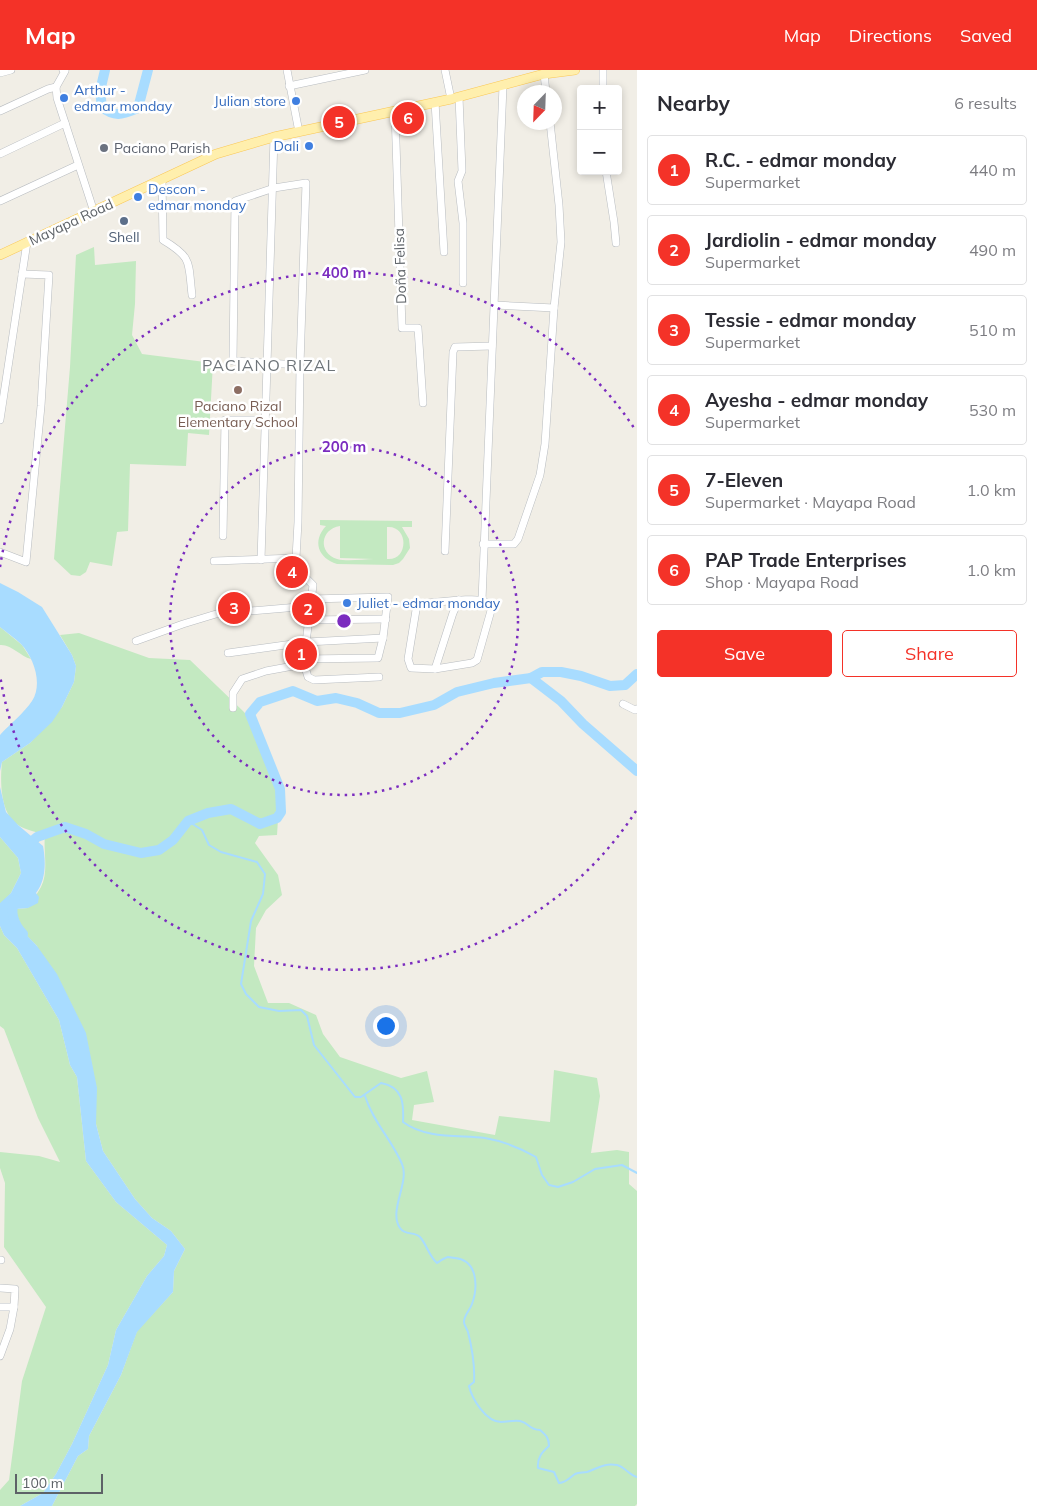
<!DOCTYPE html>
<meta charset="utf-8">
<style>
:root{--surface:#fff;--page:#f2f2f3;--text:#2b2b33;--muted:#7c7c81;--line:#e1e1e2;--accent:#f43228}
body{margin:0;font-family:Mulish,sans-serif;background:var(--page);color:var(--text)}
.controls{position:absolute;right:15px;top:15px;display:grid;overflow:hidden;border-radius:5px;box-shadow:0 2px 8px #0003}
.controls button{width:45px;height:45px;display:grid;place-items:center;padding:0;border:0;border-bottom:1px solid var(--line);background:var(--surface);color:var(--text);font:25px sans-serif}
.compass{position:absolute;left:517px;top:15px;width:45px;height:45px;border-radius:50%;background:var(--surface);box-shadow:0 2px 8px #0003;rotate:203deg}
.scale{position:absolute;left:15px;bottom:12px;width:88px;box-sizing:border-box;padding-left:5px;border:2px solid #5d6267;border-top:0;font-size:14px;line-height:18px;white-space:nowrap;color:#5d6267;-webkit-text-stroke:4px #fff;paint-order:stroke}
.you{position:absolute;left:385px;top:955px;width:18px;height:18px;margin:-12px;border:4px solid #fff;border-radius:50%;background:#1a73e8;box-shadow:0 0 0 8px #1a73e833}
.badge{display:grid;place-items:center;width:32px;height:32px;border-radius:50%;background:var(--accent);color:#fff;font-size:16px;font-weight:700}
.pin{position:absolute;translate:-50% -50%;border:2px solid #fff;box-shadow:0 1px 5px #0006}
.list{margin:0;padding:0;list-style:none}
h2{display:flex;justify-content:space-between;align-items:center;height:65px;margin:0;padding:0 20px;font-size:21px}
h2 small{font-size:16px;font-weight:400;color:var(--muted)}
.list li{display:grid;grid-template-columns:32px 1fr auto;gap:15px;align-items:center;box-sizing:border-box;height:70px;margin:0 10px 10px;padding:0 10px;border:1px solid var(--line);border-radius:5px}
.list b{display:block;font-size:19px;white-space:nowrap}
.list p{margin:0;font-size:16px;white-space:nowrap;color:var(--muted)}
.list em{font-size:16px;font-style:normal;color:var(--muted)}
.actions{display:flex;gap:10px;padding:15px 20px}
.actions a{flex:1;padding:11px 0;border:1px solid var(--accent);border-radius:5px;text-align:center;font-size:18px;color:var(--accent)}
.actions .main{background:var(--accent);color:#fff}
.map{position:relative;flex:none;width:637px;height:1436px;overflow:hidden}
header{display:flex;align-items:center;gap:30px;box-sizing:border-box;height:70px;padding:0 25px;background:var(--accent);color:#fff}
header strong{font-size:24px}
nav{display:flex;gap:28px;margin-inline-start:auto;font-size:18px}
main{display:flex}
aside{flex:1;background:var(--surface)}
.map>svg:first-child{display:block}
.green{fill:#c3e9c1;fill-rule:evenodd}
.water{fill:#a8dcff}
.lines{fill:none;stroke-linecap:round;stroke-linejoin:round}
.stream{stroke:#a8dcff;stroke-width:2}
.river{stroke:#a8dcff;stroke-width:10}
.minor-casing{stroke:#b8bcc0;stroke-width:8}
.major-casing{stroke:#fac755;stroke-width:10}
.minor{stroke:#fff;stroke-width:7}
.major{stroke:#ffefad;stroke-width:9}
.ring{fill:none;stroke:#7b2cbf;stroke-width:2.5;stroke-dasharray:2.5 5}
.shop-dot{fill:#3f7fe0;stroke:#fff;stroke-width:2}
.worship-dot{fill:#6b7280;stroke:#fff;stroke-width:2}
.service-dot{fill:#5c6f8a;stroke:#fff;stroke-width:2}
.education-dot{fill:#8d6e63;stroke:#fff;stroke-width:2}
.labels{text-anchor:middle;stroke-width:5;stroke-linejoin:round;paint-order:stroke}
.shop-label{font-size:14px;fill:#366cbe;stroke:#fff;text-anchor:start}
.worship-label{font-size:14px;fill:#5b616d;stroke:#fff;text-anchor:start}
.street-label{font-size:14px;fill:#5d6267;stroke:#fff}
.service-label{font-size:14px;fill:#4e5e75;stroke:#fff}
.education-label{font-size:14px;fill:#785e54;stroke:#fff}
.quarter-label{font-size:16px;letter-spacing:1px;fill:#6e7479;stroke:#fff}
.centre{fill:#7b2cbf;stroke:#fff;stroke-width:2.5}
.ring-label{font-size:15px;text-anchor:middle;font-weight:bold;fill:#7b2cbf;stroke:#fff;stroke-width:5;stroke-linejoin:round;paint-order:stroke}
</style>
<header>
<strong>Map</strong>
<nav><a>Map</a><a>Directions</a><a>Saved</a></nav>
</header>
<main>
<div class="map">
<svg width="637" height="1436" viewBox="0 0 637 1436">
<rect width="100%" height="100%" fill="#f1eee6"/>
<g class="green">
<polygon points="94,177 95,195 136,191 135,234 132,265 142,284 213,293 209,365 188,363 186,396 130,394 128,461 117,462 112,496 90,492 86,502 80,506 71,505 54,489 70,297 76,185"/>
<path d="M320 450 412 451V457H402L409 469 410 478 403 489 399 493 393 495 337 494C318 488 312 471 326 456L320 455ZM340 456V488L374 489C363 489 348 492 337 489 318 483 320 459 340 456ZM387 457C409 455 409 491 387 489Z"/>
<path d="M0 557 22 575 31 589C20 586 11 574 0 575Z"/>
<path d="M79 563 149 588 190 590 244 642 256 660 280 719 277 765 259 766 255 773 278 805 282 825 266 840 256 858 254 896 268 933H289L316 945 323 964 340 987 401 1008 427 1001 434 1032 414 1035 412 1050 495 1065 499 1046 550 1052 554 1000 597 1008 600 1026 591 1083 617 1080 629 1082V1114L637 1121V1434L635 1436H52L78 1386 88 1379 89 1366 121 1305 137 1261 173 1222 174 1201 185 1179 171 1161 152 1148 135 1129 103 1081 96 1054 37 876 12 851 11 844 16 839 28 838C32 831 37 824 41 817 49 801 43 782 45 765 37 762 25 760 18 755 0 744 0 711 2 692L30 673 62 637 74 612 76 596 72 585 60 565Z"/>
<polygon points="0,767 18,788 21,803 11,823 0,835"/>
<polygon points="0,856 4,865 17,878 59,950 70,995 77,1007 86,1091 116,1132 167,1175 164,1186 147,1206 116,1260 108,1295 72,1374 56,1404 43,1423 20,1436 0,1436 0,1420 9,1410 22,1311 46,1237 4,1177 5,1113 0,1098 0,1082 39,1086 60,1092 38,1048 4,959 0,956"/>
</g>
<g class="water">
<path d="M0 513 18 522 42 537 72 585 76 596 74 612 62 637 52 652 30 673 2 692 0 701V665C10 654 24 643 32 631 43 614 34 588 21 574 15 568 7 563 0 557Z"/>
<path d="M0 717 6 742 18 755 43 776C46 792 46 810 36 823L39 827 38 833 28 838 16 839 11 844 13 851 37 876 57 904 86 963 97 1018 96 1054 103 1081 135 1129 152 1148 171 1161 185 1179 174 1201 173 1222 137 1262 121 1305 89 1366 88 1379 78 1386 52 1436H20L43 1423 56 1404 72 1374 108 1295 116 1260 147 1206 164 1186 167 1175 116 1132 86 1091 77 1007 70 995 59 950 17 878 4 865 0 856V833L11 823 21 803 18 788 0 767Z"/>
</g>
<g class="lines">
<g class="stream">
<path d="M188 751 202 760 209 775 221 782 257 792 265 804 263 824 251 851 241 914 246 924 259 937 279 941 301 940 307 946 314 975 355 1027H361L381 1013C403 1017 404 1033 403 1052 426 1069 458 1065 485 1068 503 1071 520 1078 536 1087L542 1105 549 1115 558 1117 573 1112 595 1099 622 1095 637 1103"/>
<path d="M365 1026C373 1052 392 1070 402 1094 410 1112 388 1141 400 1158 405 1166 414 1161 420 1167 427 1175 429 1186 437 1193 440 1191 444 1188 448 1187 450 1187 453 1188 455 1188 478 1190 478 1217 472 1234 470 1240 464 1245 464 1252 464 1255 467 1259 468 1262 472 1278 475 1296 474 1312L469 1316C472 1329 486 1352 501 1352 508 1352 513 1350 520 1351 530 1353 528 1360 540 1360 546 1365 549 1368 549 1376 542 1382 537 1388 538 1398L554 1402 559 1413C567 1412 569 1408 575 1404 579 1402 583 1403 587 1402 599 1398 603 1393 617 1395 625 1397 629 1405 637 1407"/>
</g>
<g class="river">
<path d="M105 0 100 21 102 37C115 48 123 44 138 38L148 0"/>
<polyline points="531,608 561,631 583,654 637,701"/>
<polyline points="30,773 37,767 65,757 86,764 104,774 141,783 159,780 173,770 188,751 208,743 231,739 260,754 277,748 281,742 280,719 250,644 260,632 293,621 317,631 336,628 357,633 379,643 400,643 434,635 457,622 494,613 531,608 542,602 561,602 581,606 610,616 625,615 637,604"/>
<path d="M15 830C9 841 14 855 23 864"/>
</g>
<defs>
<g id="minor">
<polyline points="63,0 65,1 56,17 57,28 94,142"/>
<polyline points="287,0 299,62"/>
<polyline points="445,0 451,29"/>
<polyline points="603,0 603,19"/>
<polyline points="0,3 11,0"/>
<polyline points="544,4 546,22"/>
<polyline points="289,16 365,0"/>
<polyline points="459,27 462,101 458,111 463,153 463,213"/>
<polyline points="435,32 444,182"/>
<polyline points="0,41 48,19 56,17"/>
<polyline points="395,41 402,258 418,258 423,333"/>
<polyline points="0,84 65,53"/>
<polyline points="606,101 614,152 616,173"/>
<path d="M162 109 163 170C193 188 188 192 192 225"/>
<polyline points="0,131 78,95"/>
<polyline points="495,235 554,238"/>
<polyline points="300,295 233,291 235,131 274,118 306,113 300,295 298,452 296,488 298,500 313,515 304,589 304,594 308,607 314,610 379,607"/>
<polyline points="0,350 27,172"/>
<polyline points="223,466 225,350 266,350"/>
<polyline points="483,474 514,474 518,469 540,405 545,374 554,238 561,172 559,135 550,52"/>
<polyline points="445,481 453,282 455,277 492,276"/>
<polyline points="0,482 26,492 41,336 49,205 22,204"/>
<polyline points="261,490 274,67"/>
<polyline points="214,491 296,488"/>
<path d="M459 530C470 530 485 527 492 537L477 590 472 593 435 599 411 598 408 589 417 534Z"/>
<polyline points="482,530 503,16"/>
<polyline points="309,550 386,549"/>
<polyline points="136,571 183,554 216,544 310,536"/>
<polyline points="228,583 307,572 383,568"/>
<polyline points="304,589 378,588 383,568 388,527 311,529"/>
<polyline points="435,599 453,543 459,530"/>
<polyline points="623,634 635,640 637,639"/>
<polyline points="233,638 233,623 242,609 266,601 304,594"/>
<polyline points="0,1190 1,1190"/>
<polyline points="0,1218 15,1219 14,1237 10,1259 0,1286"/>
<polyline points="0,1237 14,1237"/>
</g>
<polyline id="major" points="0,185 216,84 274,67 451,29 544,4 575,0"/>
</defs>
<use href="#minor" class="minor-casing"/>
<use href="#major" class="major-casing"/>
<use href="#minor" class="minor"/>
<use href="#major" class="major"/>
</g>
<g class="ring">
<circle cx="344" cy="551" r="174"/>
<path d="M636 741A348 348 0 0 1 0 605M0 497A348 348 0 0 1 636 361"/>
</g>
<g class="shop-dot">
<circle cx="64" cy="28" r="5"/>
<circle cx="296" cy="31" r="5"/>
<circle cx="309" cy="76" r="5"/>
<circle cx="138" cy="127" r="5"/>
<circle cx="347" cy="533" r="5"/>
</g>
<circle class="worship-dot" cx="104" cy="78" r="5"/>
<circle class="service-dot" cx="124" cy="151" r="5"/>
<circle class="education-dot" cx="238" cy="320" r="5"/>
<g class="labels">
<g class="shop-label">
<text x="74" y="25">Arthur -<tspan x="74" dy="16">edmar monday</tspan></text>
<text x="286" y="36" text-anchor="end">Julian store</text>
<text x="299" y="81" text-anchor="end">Dali</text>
<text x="148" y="124">Descon -<tspan x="148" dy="16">edmar monday</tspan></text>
<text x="357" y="538">Juliet - edmar monday</text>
</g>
<g class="worship-label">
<text x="114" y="83">Paciano Parish</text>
</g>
<g class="street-label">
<text transform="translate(71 152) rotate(-25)" y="5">Mayapa Road</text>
<text transform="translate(400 196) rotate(-92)" y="5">Doña Felisa</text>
</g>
<g class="service-label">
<text x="124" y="172">Shell</text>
</g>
<g class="education-label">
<text x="238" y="341">Paciano Rizal<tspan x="238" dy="16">Elementary School</tspan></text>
</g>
<g class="quarter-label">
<text x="269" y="301">PACIANO RIZAL</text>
</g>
</g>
<circle cx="344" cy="551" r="8" class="centre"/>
<g class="ring-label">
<text x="344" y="208">400 m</text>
<text x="344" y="382">200 m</text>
</g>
</svg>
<div class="controls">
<button>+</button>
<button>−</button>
</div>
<svg class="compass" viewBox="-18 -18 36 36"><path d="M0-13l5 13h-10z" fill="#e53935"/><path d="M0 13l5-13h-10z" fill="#7c7c81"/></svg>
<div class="scale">100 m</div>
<div class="you"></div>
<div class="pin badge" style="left:301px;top:584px">1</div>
<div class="pin badge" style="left:308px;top:539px">2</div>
<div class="pin badge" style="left:234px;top:538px">3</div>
<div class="pin badge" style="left:292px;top:502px">4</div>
<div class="pin badge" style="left:339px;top:52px">5</div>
<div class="pin badge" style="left:408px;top:48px">6</div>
</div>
<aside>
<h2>Nearby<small>6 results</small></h2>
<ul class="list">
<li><span class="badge">1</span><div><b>R.C. - edmar monday</b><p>Supermarket</p></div><em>440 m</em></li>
<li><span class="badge">2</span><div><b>Jardiolin - edmar monday</b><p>Supermarket</p></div><em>490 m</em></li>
<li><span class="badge">3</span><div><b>Tessie - edmar monday</b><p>Supermarket</p></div><em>510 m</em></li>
<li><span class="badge">4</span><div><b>Ayesha - edmar monday</b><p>Supermarket</p></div><em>530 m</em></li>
<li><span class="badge">5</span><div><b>7-Eleven</b><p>Supermarket · Mayapa Road</p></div><em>1.0 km</em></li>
<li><span class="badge">6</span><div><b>PAP Trade Enterprises</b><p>Shop · Mayapa Road</p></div><em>1.0 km</em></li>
</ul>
<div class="actions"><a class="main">Save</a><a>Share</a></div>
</aside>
</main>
